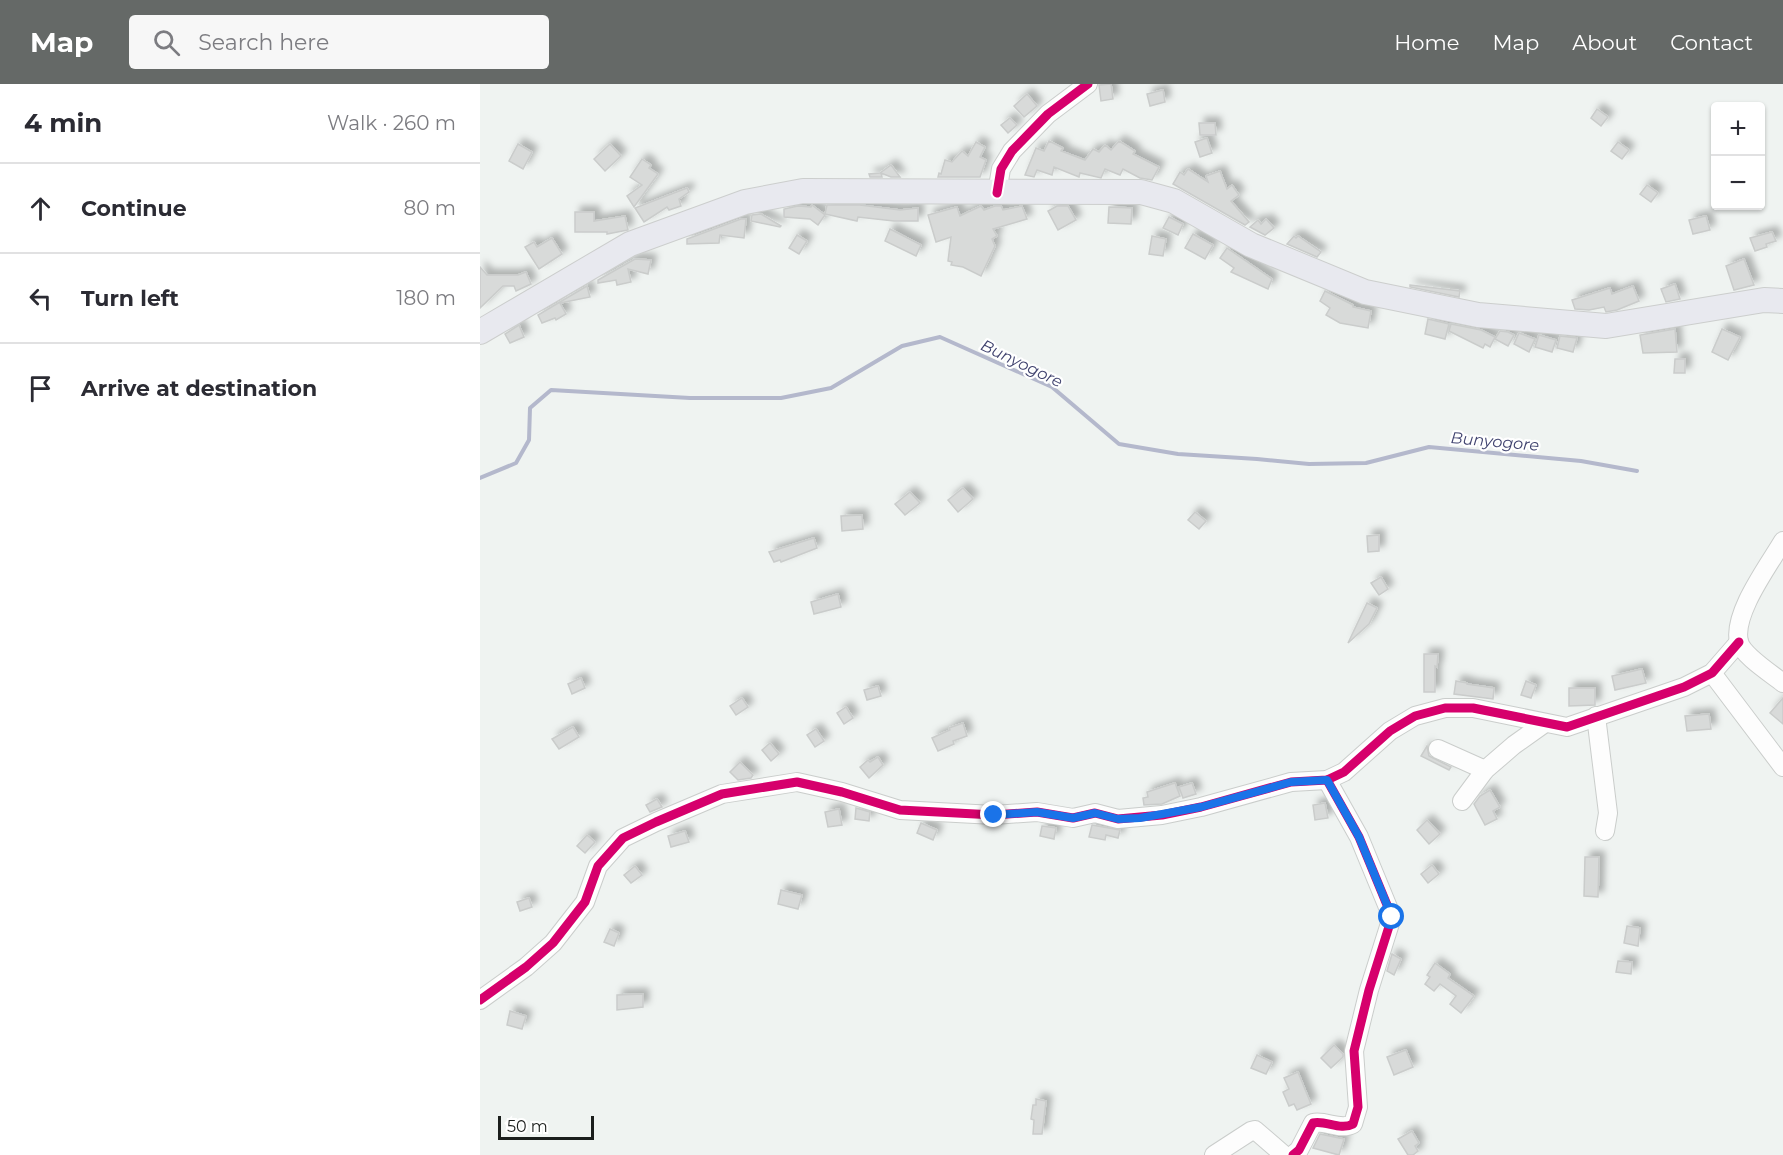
<!DOCTYPE html>
<meta charset="utf-8">
<style>
:root{--surface:#fff;--page:#f7f7f7;--text:#2b2b33;--muted:#7c7c81;--line:#e1e1e2;--accent:#656967}
body{margin:0;font-family:Montserrat,sans-serif;background:var(--page);color:var(--text)}
.controls{position:absolute;right:18px;top:18px;display:grid;overflow:hidden;border-radius:6px;box-shadow:0 2px 4px #0004}
.controls button{width:54px;height:54px;display:grid;place-items:center;padding:0;border:0;border-bottom:2px solid var(--line);background:var(--surface);color:var(--text);font:30px sans-serif}
.scale{position:absolute;left:18px;bottom:15px;width:96px;box-sizing:border-box;padding-left:6px;border:3px solid #1b1e1c;border-top:0;font-size:16px;line-height:21px;white-space:nowrap;color:#1b1e1c;-webkit-text-stroke:4px #fff;paint-order:stroke}
.stop{position:absolute;width:18px;height:18px;margin:-14px;border:4px solid #1a73e8;border-radius:50%;background:#fff}
.stop.end{background:#1a73e8;border-color:#fff;box-shadow:0 2px 6px #0008}
.list{margin:0;padding:0;list-style:none}
h2{display:flex;justify-content:space-between;align-items:center;height:78px;margin:0;padding:0 24px;font-size:26px}
h2 small{font-size:20px;font-weight:400;color:var(--muted)}
.list li{display:grid;grid-template-columns:39px 1fr auto;gap:18px;align-items:center;box-sizing:border-box;height:90px;padding:0 24px;border-top:2px solid var(--line)}
.list b{display:block;font-size:22px;white-space:nowrap}
.list em{font-size:20px;font-style:normal;color:var(--muted)}
.icon{flex:none;width:33px;height:33px;fill:none;stroke:currentColor;stroke-width:2;stroke-linecap:round;stroke-linejoin:round}
.map{position:relative;flex:none;width:1303px;height:1071px;overflow:hidden}
header{display:flex;align-items:center;gap:36px;box-sizing:border-box;height:84px;padding:0 30px;background:var(--accent);color:#fff}
header strong{font-size:28px}
nav{display:flex;gap:33px;margin-inline-start:auto;font-size:21px}
.search{width:420px;height:54px;background:var(--page);display:flex;align-items:center;gap:15px;box-sizing:border-box;padding:0 21px;border-radius:6px;color:var(--muted);font-size:22px}
main{display:flex}
aside{flex:1;background:var(--surface)}
.map>svg:first-child{display:block}
.lines{fill:none;stroke-linecap:round;stroke-linejoin:round}
.stream{stroke:#b4b8cc;stroke-width:4}
.building{fill:#d8dad9;stroke:#cacccb;stroke-width:1.5;filter:url(#shadow)}
.minor-casing{stroke:#cacdcb;stroke-width:20}
.major-casing{stroke:#cccecd;stroke-width:26}
.minor{stroke:#fdfdfd;stroke-width:18}
.major{stroke:#e8e9ef;stroke-width:24}
.cycleway-casing{stroke:#fff;stroke-width:13}
.cycleway{stroke:#d6006c;stroke-width:9}
.route{stroke:#1a73e8;stroke-width:8}
.labels{text-anchor:middle;stroke-width:4.5;stroke-linejoin:round;paint-order:stroke}
.water-label{font-size:16px;font-style:italic;fill:#40436f;stroke:#fff}
</style>
<header>
<strong>Map</strong>
<div class="search"><svg class="icon" aria-label="search" viewBox="0 0 24 24"><circle cx="10" cy="10" r="6"/><path d="M15 15l6 6"/></svg>Search here</div>
<nav><a>Home</a><a>Map</a><a>About</a><a>Contact</a></nav>
</header>
<main>
<aside>
<h2>4 min<small>Walk · 260 m</small></h2>
<ul class="list">
<li><svg class="icon" aria-label="ahead" viewBox="0 0 24 24"><path d="M12 20V5M6 11l6-6 6 6"/></svg><div><b>Continue</b></div><em>80 m</em></li>
<li><svg class="icon" aria-label="left" viewBox="0 0 24 24"><path d="M17 20v-9H6M10 6l-5 5 5 5"/></svg><div><b>Turn left</b></div><em>180 m</em></li>
<li><svg class="icon" aria-label="arrive" viewBox="0 0 24 24"><path d="M6 21V4h12l-3 4 3 4H6"/></svg><div><b>Arrive at destination</b></div></li>
</ul>
</aside>
<div class="map">
<svg width="1303" height="1071" viewBox="0 0 1303 1071">
<defs>
<filter id="shadow"><feDropShadow dx="5.5" dy="-5.5" stdDeviation="3" flood-color="#0004"/></filter>
</defs>
<rect width="100%" height="100%" fill="#eff3f1"/>
<g class="lines">
<polyline class="stream" points="0,394 36,379 49,356 50,324 71,306 210,314 301,314 351,304 422,262 460,253 572,303 639,360 698,370 777,375 829,380 886,379 949,363 1101,377 1157,387"/>
</g>
<g class="building">
<polygon points="631,0 633,15 621,17 619,1"/>
<polygon points="683,6 685,18 670,22 667,10"/>
<polygon points="547,10 557,22 544,33 534,22"/>
<polygon points="1117,25 1128,33 1121,42 1111,34"/>
<polygon points="530,34 537,41 528,49 521,41"/>
<polygon points="719,39 735,39 736,51 720,51"/>
<polygon points="727,54 732,69 720,73 715,58"/>
<polygon points="569,57 583,64 581,67 605,76 613,65 619,68 625,61 631,66 639,57 655,67 653,70 679,83 672,96 660,94 643,85 640,91 625,85 621,94 600,89 599,93 574,83 572,91 557,86 554,93 545,91 556,64 564,67"/>
<polygon points="496,58 505,63 500,73 506,76 500,93 458,93 459,89 461,90 465,76 472,78 482,67 488,72"/>
<polygon points="1138,58 1149,66 1142,75 1131,67"/>
<polygon points="38,60 52,68 43,85 29,77"/>
<polygon points="130,60 141,72 125,87 114,75"/>
<polygon points="162,75 171,81 169,84 178,90 154,123 147,112 162,101 150,93"/>
<polygon points="411,81 420,93 411,93 401,89 402,93 390,93 389,90 400,89"/>
<polygon points="708,85 728,98 726,92 740,87 747,105 752,101 759,111 751,117 769,138 765,141 693,100 700,88 704,91"/>
<polygon points="1167,101 1178,109 1171,118 1160,110"/>
<polygon points="207,104 209,108 199,115 201,122 189,126 187,123 164,138 155,124"/>
<polygon points="332,121 345,131 338,141 330,135 304,133 304,125 318,122 331,123"/>
<polygon points="347,121 380,121 420,126 438,124 438,137 414,137 378,133 377,137 345,130"/>
<polygon points="501,122 504,126 515,122 521,122 523,126 542,122 547,135 513,145 517,152 512,155 515,162 501,192 483,183 471,181 472,178 468,177 471,153 456,158 448,131 477,123 480,132"/>
<polygon points="577,122 588,122 596,136 578,146 568,127"/>
<polygon points="629,123 652,124 651,140 628,139"/>
<polygon points="95,128 114,128 114,137 145,132 148,146 127,150 127,148 95,148"/>
<polygon points="281,130 301,142 300,143 271,137 272,131"/>
<polygon points="1226,132 1230,146 1213,150 1209,136"/>
<polygon points="689,133 703,140 698,151 683,144"/>
<polygon points="261,135 266,135 264,154 240,151 239,159 207,160 207,155"/>
<polygon points="786,135 794,144 785,151 770,143 778,136 781,140"/>
<polygon points="410,145 441,161 436,172 405,157"/>
<polygon points="1292,148 1296,157 1286,160 1287,163 1275,167 1270,154"/>
<polygon points="713,150 733,161 725,175 705,164"/>
<polygon points="317,151 327,157 319,170 309,164"/>
<polygon points="672,152 686,155 683,172 669,170"/>
<polygon points="814,152 816,154 818,152 841,168 837,173 807,160"/>
<polygon points="72,154 82,170 59,185 45,163 54,158 57,163"/>
<polygon points="747,164 792,195 788,205 751,188 754,184 740,174"/>
<polygon points="155,175 171,176 168,190 148,185 151,198 137,201 136,196 118,199 118,196"/>
<polygon points="1264,175 1274,201 1254,206 1246,182"/>
<polygon points="0,183 7,191 38,191 46,188 51,200 36,207 34,202 23,202 0,224"/>
<polygon points="1195,200 1200,215 1186,218 1181,205"/>
<polygon points="930,201 980,207 979,213 930,203"/>
<polygon points="107,202 110,213 80,219 86,230 76,236 75,234 62,239 58,231"/>
<polygon points="1153,202 1159,217 1137,226 1126,228 1124,223 1109,226 1095,225 1092,216 1130,204 1132,210"/>
<polygon points="845,207 873,221 873,223 891,227 888,244 860,239 846,231 850,224 840,217"/>
<polygon points="948,235 969,240 965,255 945,250"/>
<polygon points="971,240 1001,246 1015,253 1010,263 1005,260 1003,264 969,247"/>
<polygon points="39,241 44,253 30,259 25,250"/>
<polygon points="1195,245 1197,268 1163,269 1160,251"/>
<polygon points="1242,245 1260,253 1248,276 1232,268"/>
<polygon points="1020,247 1028,248 1034,251 1028,262 1015,255"/>
<polygon points="1039,249 1055,255 1049,268 1034,260"/>
<polygon points="1059,251 1076,256 1072,268 1055,263"/>
<polygon points="1080,252 1097,254 1093,268 1077,264"/>
<polygon points="1195,275 1205,275 1205,289 1194,289"/>
<polygon points="483,404 493,415 478,428 468,416"/>
<polygon points="430,408 440,419 425,431 415,420"/>
<polygon points="715,428 726,437 719,445 708,436"/>
<polygon points="382,431 383,445 362,447 361,432"/>
<polygon points="899,451 899,467 888,468 887,452"/>
<polygon points="334,454 337,464 301,478 300,476 294,478 289,468"/>
<polygon points="901,493 908,505 899,511 891,499"/>
<polygon points="358,510 361,523 334,530 331,518"/>
<polygon points="887,519 897,524 889,540 868,559"/>
<polygon points="944,570 958,570 957,583 955,582 955,608 944,608"/>
<polygon points="1162,585 1166,599 1135,606 1132,592"/>
<polygon points="101,594 105,604 92,610 88,600"/>
<polygon points="976,597 987,599 987,600 1014,604 1013,615 974,610"/>
<polygon points="1046,597 1056,601 1051,614 1041,611"/>
<polygon points="398,602 401,612 387,616 384,606"/>
<polygon points="1089,604 1115,604 1115,621 1089,622"/>
<polygon points="262,614 268,623 256,631 250,622"/>
<polygon points="1303,614 1303,640 1290,629"/>
<polygon points="366,623 373,634 364,640 357,629"/>
<polygon points="1229,630 1231,645 1207,647 1205,632"/>
<polygon points="483,639 487,652 473,657 474,660 458,667 452,654 470,646 469,644"/>
<polygon points="93,643 99,653 79,665 72,655"/>
<polygon points="336,645 344,657 335,663 327,651"/>
<polygon points="290,659 299,670 291,677 282,666"/>
<polygon points="947,662 949,672 971,683 969,686 941,672"/>
<polygon points="398,673 403,681 389,694 380,683 388,676 390,678"/>
<polygon points="260,678 273,691 271,694 258,696 250,688"/>
<polygon points="695,699 700,712 682,720 664,721 663,714 668,713 667,708"/>
<polygon points="712,699 716,710 703,714 699,703"/>
<polygon points="1010,706 1020,723 1013,727 1017,735 1005,741 994,720 1000,712"/>
<polygon points="177,715 182,723 170,728 166,721"/>
<polygon points="845,719 848,734 835,736 833,721"/>
<polygon points="376,724 390,728 389,737 375,735"/>
<polygon points="359,725 362,741 348,743 345,728"/>
<polygon points="947,736 960,750 949,760 937,746"/>
<polygon points="441,739 457,746 453,756 437,749"/>
<polygon points="612,741 640,746 638,754 626,751 625,756 609,753"/>
<polygon points="562,742 576,744 574,755 560,752"/>
<polygon points="205,747 209,758 191,763 188,752"/>
<polygon points="107,751 115,758 105,769 97,762"/>
<polygon points="1105,773 1119,773 1118,813 1104,812"/>
<polygon points="952,781 959,790 948,799 941,790"/>
<polygon points="155,782 162,791 151,799 144,791"/>
<polygon points="301,806 322,811 318,825 298,820"/>
<polygon points="49,814 52,823 40,827 37,818"/>
<polygon points="1147,842 1160,844 1158,862 1144,859"/>
<polygon points="130,845 139,849 134,862 124,858"/>
<polygon points="912,870 921,875 914,891 907,887"/>
<polygon points="1138,877 1152,878 1151,890 1136,888"/>
<polygon points="955,879 970,890 968,894 994,912 981,929 970,920 976,912 960,900 954,907 945,900 950,893 947,891"/>
<polygon points="163,910 163,923 137,926 137,911"/>
<polygon points="30,927 46,932 42,945 27,941"/>
<polygon points="854,961 863,970 863,973 851,984 841,974"/>
<polygon points="926,966 933,983 914,991 907,973"/>
<polygon points="777,971 792,978 786,990 771,984"/>
<polygon points="818,988 831,1020 817,1026 814,1020 809,1022 803,1008 809,1005 804,994"/>
<polygon points="556,1015 566,1017 562,1050 553,1050 554,1036 551,1035 553,1021 556,1021"/>
<polygon points="932,1047 939,1059 935,1062 938,1067 933,1071 928,1071 918,1055"/>
<polygon points="840,1050 864,1055 859,1071 833,1064"/>
</g>
<g class="lines">
<defs>
<g id="minor">
<polyline points="517,109 521,85 532,67 568,30 608,0"/>
<path d="M1303 457C1289 481 1252 530 1259 558 1263 572 1292 590 1303 599"/>
<polyline points="1232,589 1303,683"/>
<polyline points="1116,632 1128,729 1125,747"/>
<polyline points="958,665 1005,686"/>
<polyline points="982,717 1005,686 1034,661 1065,639"/>
<polyline points="0,916 46,883 73,859 105,818 118,782 143,754 176,738 242,710 317,698 362,708 420,726 514,731 557,728 593,734 615,729 638,735 682,731 721,723 811,698 847,696 864,688 910,647 935,632 965,624 993,624 1087,643 1204,603 1232,589 1259,558"/>
<polyline points="734,1071 771,1047 775,1046 804,1071"/>
<path d="M813 1071 819 1066 833 1039C846 1036 860 1047 873 1040L878 1023 874 967 889 906 912 833 879 753 847 696"/>
</g>
<polyline id="major" points="0,248 150,160 265,118 323,107 661,108 694,117 771,161 885,208 998,231 1126,242 1284,216 1303,217"/>
</defs>
<use href="#minor" class="minor-casing"/>
<use href="#major" class="major-casing"/>
<use href="#minor" class="minor"/>
<use href="#major" class="major"/>
<defs>
<g id="cycleway">
<polyline points="517,109 521,85 532,67 568,30 608,0"/>
<polyline points="0,916 46,883 73,859 105,818 118,782 143,754 176,738 242,710 317,698 362,708 420,726 514,731 557,728 593,734 615,729 638,735 682,731 721,723 811,698 847,696 864,688 910,647 935,632 965,624 993,624 1087,643 1204,603 1232,589 1259,558"/>
<path d="M813 1071 819 1066 833 1039C846 1036 860 1047 873 1040L878 1023 874 967 889 906 912 833 879 753 847 696"/>
</g>
</defs>
<use href="#cycleway" class="cycleway-casing"/>
<use href="#cycleway" class="cycleway"/>
</g>
<g class="lines">
<polyline class="route" points="514,731 557,728 593,734 615,729 638,735 660,734 721,723 811,698 847,696 879,753 912,833"/>
</g>
<g class="labels">
<g class="water-label">
<text transform="translate(542 279) rotate(26)" y="6">Bunyogore</text>
<text transform="translate(1015 357) rotate(5)" y="6">Bunyogore</text>
</g>
</g>
</svg>
<div class="controls">
<button>+</button>
<button>−</button>
</div>
<div class="scale">50 m</div>
<div class="stop" style="left:912px;top:833px"></div>
<div class="stop end" style="left:514px;top:731px"></div>
</div>
</main>
